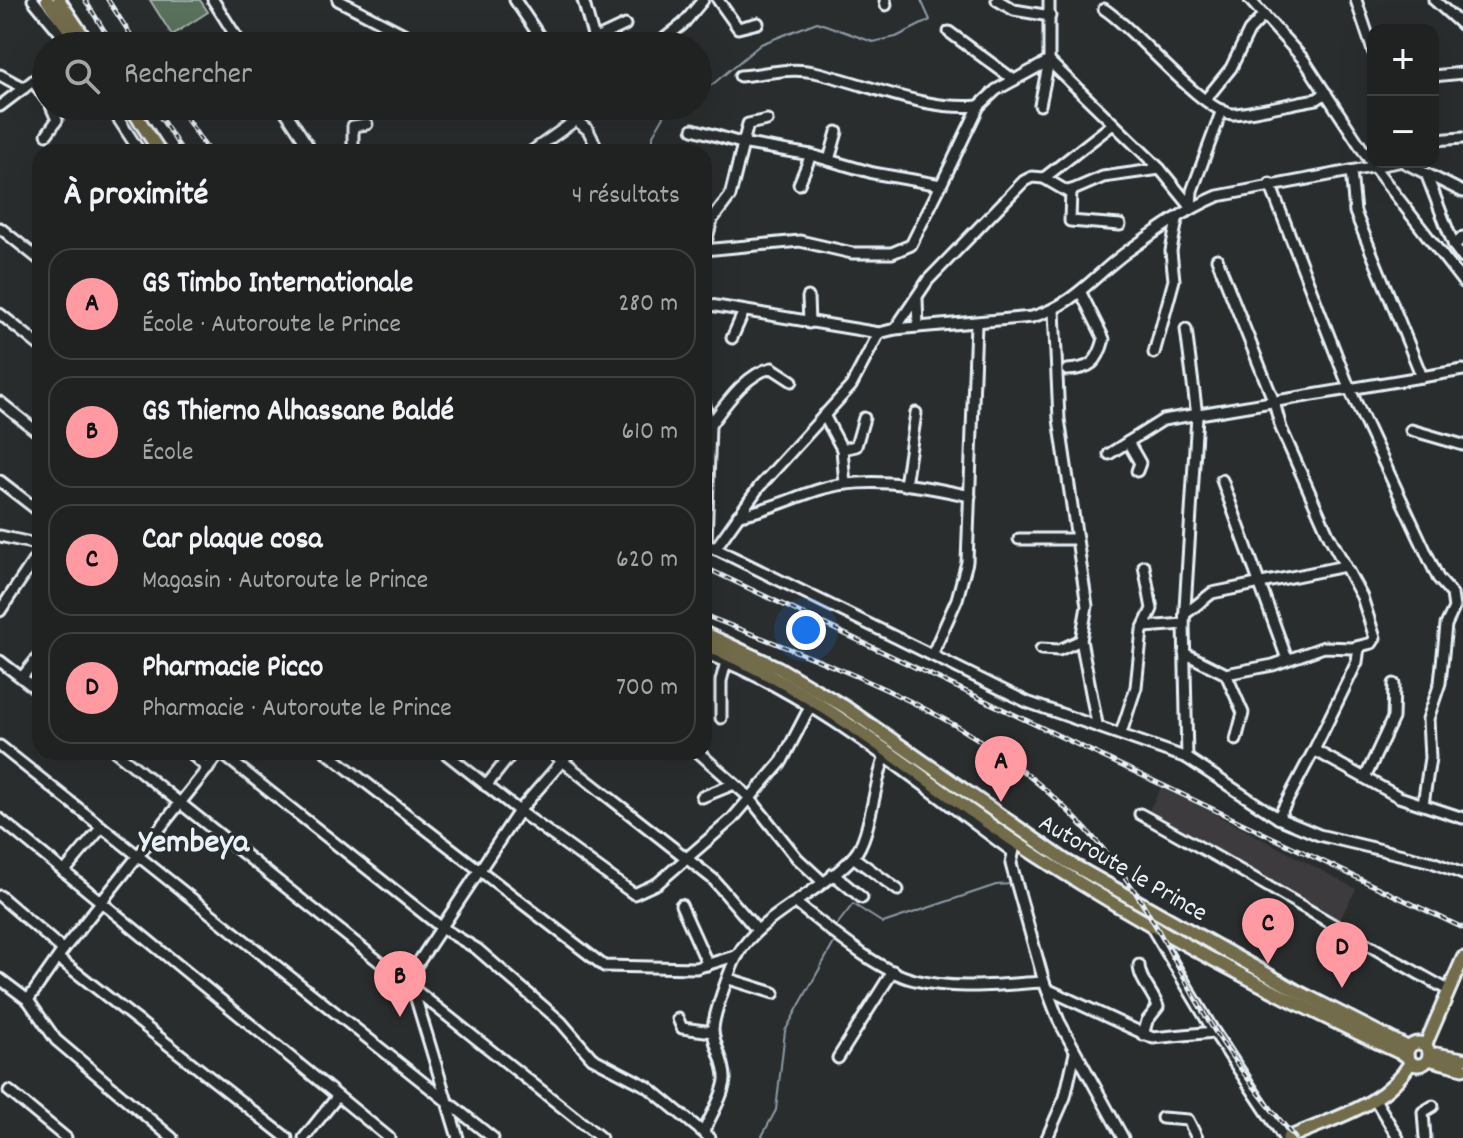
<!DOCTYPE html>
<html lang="fr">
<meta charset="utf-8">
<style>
:root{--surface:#202222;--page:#282a2a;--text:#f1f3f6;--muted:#a2a4a5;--line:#3d3f40;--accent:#ff9aa2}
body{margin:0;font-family:Dekko,sans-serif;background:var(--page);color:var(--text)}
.controls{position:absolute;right:24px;top:24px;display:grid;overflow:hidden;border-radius:16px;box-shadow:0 8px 32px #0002}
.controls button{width:72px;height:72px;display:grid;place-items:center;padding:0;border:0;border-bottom:2px solid var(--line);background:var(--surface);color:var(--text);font:40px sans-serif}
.you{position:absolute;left:806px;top:630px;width:28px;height:28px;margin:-20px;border:6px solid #fff;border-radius:50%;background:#1a73e8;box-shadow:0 0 0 12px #1a73e833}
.badge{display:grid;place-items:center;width:52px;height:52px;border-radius:50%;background:var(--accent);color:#111;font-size:26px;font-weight:700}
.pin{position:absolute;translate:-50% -66px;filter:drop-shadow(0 2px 4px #0008)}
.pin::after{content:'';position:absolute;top:42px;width:28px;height:24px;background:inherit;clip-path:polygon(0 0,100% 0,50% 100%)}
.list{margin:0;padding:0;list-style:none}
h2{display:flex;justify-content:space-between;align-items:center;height:104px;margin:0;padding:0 32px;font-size:34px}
h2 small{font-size:26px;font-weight:400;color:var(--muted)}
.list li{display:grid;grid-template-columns:52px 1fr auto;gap:24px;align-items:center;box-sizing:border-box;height:112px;margin:0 16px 16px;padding:0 16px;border:2px solid var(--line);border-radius:24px}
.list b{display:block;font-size:30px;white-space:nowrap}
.list p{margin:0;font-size:26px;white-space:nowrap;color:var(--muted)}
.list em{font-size:26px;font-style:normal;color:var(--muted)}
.icon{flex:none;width:44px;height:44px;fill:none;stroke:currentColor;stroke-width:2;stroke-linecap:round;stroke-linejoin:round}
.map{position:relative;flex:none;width:1463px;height:1138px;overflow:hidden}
.search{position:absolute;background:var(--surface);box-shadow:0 8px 32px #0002;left:32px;top:32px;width:680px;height:88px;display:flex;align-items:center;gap:20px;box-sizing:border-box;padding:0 28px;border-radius:44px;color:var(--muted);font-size:30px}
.panel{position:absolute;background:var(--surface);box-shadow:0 8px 32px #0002;left:32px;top:144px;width:680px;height:616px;border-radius:24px}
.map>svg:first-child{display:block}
.built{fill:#3e3a3d}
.green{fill:#596f5b;stroke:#a0b0aa;stroke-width:2}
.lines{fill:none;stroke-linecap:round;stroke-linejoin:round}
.stream{stroke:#8d9ca8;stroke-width:2}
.minor-casing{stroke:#e8f1f8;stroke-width:15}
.major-casing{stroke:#e8f1f8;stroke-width:17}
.minor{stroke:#2a2d2e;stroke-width:9}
.major{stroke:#736c4b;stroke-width:11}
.rail-casing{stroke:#e8f1f8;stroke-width:5}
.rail{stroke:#2a2d2e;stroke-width:2;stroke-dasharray:6;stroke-linecap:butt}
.labels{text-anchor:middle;stroke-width:7;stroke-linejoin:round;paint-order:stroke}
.street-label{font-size:26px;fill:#e8f1f8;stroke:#2a2d2e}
.district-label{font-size:34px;font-weight:bold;fill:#e8f1f8;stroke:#2a2d2e}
</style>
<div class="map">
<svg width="1463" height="1138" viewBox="0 0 1463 1138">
<rect width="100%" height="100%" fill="#2a2d2e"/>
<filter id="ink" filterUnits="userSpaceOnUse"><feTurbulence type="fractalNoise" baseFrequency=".0125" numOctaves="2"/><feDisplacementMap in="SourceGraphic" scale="16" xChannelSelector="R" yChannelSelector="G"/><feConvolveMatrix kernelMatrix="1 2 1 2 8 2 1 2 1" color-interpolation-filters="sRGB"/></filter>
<g filter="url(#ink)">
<polygon class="built" points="1162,786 1356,889 1339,921 1145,818"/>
<polygon class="green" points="150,0 200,0 208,12 172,35"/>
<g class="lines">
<g class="stream">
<polyline points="698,92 713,84 761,44 817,22 873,42 896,37 930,20 921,0"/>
<polyline points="653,152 653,135 670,106"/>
<polyline points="836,926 853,904 883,923 996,885 1011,884"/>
<polyline points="761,1138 776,1110 785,1031 835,941"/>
</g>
<defs>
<g id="minor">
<polyline points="33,0 71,46"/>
<polyline points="213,0 242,46"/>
<polyline points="338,0 427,46"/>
<polyline points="515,0 546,46"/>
<polyline points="583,0 596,46"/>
<polyline points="718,0 738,28 758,23"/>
<polyline points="885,0 886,5"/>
<polyline points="997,0 1014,10 1050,16"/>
<polyline points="1049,0 1049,61 1160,169 1191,207"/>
<polyline points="1250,0 1304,60 1374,167 1463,282"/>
<polyline points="1356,0 1373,51"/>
<polyline points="1434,0 1463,26"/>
<path d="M1104 9C1137 30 1199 109 1232 114 1242 115 1301 101 1317 99L1326 93"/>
<polyline points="949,32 1014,80"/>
<polyline points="593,40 625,25"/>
<polyline points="655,46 683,24 703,0"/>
<polyline points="0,75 24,88"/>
<path d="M740 76C765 74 789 67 814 72 869 84 923 111 979 106"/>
<polyline points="1433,76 1463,73"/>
<polyline points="33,81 46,99"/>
<polyline points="1206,99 1231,68 1249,31 1264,15"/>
<polyline points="0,106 46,71"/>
<polyline points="110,106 140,152"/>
<polyline points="282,106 312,152"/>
<polyline points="582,106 576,120 588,130 599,152"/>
<polyline points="693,129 741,143 811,155 873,173 941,185 979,106 996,90 1049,61 1040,105"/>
<polyline points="47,134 57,120 51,106"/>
<polyline points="1433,140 1463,138"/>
<polyline points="353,152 353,126 367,124"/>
<polyline points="531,152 576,120 543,106"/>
<polyline points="829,160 837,132"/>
<polyline points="1403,162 1463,192"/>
<polyline points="1351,171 1355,212 1422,377"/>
<polyline points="1427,176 1454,246 1463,258"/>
<polyline points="1044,178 1068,192 1103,177 1160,169"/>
<polyline points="799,184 811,155"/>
<polyline points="1270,184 1350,390 1438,578 1452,594 1454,608 1446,625 1440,683 1428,719 1430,758 1423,804"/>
<polyline points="1071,190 1070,221 1120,225"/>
<polyline points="1191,207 1192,191 1222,110"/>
<polyline points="0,228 40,260"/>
<polyline points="1454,246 1463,237"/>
<polyline points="704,249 712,220 730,196 748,124 767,120"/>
<polyline points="704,250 800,241 852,253 892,253 911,245 941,185"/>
<polyline points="808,297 809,323"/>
<polyline points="917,299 918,327"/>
<path d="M704 304 879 333 895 329 1032 317C1076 304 1093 276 1128 251 1156 231 1187 209 1218 196L1398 162"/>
<polyline points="1054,310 1059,419 1087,606 1081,640 1097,724"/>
<polyline points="0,314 40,346"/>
<polyline points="895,329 928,280 1024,181 1032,177 1044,178 1113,124"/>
<polyline points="1186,329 1197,416 1184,624 1187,758"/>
<polyline points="732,338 744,311"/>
<polyline points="1154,353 1174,280 1171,251 1177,220"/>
<path d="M1067 370C1091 369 1098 362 1104 339L1081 293"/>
<polyline points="0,402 40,434"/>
<polyline points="704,402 710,425 706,544"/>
<polyline points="824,415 842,449 845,484"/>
<path d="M710 425C725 405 746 373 772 368L792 381"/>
<polyline points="1411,430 1463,445"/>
<polyline points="1128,442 1140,463 1137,471"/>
<polyline points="842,449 856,446 864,418"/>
<polyline points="1109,454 1163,420 1463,370"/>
<polyline points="1222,480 1287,659"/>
<polyline points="0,481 40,512"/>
<polyline points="905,485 916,413"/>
<path d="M738 515C775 510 809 488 846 484 887 479 930 487 970 496"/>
<polyline points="0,536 40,545"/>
<polyline points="1019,539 1076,539"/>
<polyline points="704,543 1027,702 1187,758 1278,818 1319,835 1432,862 1463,874"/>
<polyline points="715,549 759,487 851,386 879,333"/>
<polyline points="0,611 40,551"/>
<polyline points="1185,614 1212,593 1345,566"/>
<polyline points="1144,627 1184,624"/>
<polyline points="1041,649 1059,650 1081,640"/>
<path d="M704 653C819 697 914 780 1013 852"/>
<polyline points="1184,653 1226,674 1273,665 1324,647 1352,648 1372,643 1375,638 1362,597 1329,536 1281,428 1274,402 1217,259"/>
<polyline points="932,655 957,599 967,562 976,324"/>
<polyline points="0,661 40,692"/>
<polyline points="1226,674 1243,713 1236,740"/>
<polyline points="22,677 40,655"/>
<polyline points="721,718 721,681 726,662"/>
<polyline points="1121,733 1136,687 1142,630 1152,609 1144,566"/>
<polyline points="0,746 493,1138"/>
<polyline points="1314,750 1357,662 1359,647"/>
<polyline points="116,752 180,803 221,752"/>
<polyline points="189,752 208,769"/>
<polyline points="326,752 604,966 696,968 738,955"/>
<polyline points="444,752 519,811 634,894 658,883 732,819 782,761 810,707"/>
<polyline points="551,752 713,879 757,930"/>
<polyline points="698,752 748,796 797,858 823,882"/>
<polyline points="221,753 442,928 477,949 561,1022 592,1058 648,1087 710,1138"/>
<polyline points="1365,778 1393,718 1394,684"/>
<polyline points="486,786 513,752"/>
<polyline points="702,797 734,784"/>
<path d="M1140 814C1244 870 1344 933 1448 990"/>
<polyline points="1278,818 1314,750 1399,797 1463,818"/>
<polyline points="0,819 389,1138"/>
<polyline points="1014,849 1011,864 1044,982 1059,1021 1123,1138"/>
<polyline points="853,857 898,890"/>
<polyline points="64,872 102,827"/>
<polyline points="833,874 862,898"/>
<polyline points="0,896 63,950"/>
<path d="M797 904C828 928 877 971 915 980 956 991 1003 984 1044 982"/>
<polyline points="681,905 708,965"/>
<polyline points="1152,928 1214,1032 1284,1138"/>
<polyline points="58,958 287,1138"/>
<path d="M1139 965C1139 980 1153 992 1158 1007L1147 1021 1143 1035"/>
<polyline points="0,979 28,1000"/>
<polyline points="729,979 774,993"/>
<polyline points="406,981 519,811 570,752"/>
<polyline points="413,989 458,1138"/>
<polyline points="1047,989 1153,1038 1214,1032"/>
<polyline points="678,1019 682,1028 713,1032"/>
<polyline points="838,1058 893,971"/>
<polyline points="9,1091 66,1138"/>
<polyline points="1376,1101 1398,1138"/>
<polyline points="1162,1118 1188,1120 1197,1138"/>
<path d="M704 1131C711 1115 723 1097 725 1080 726 1064 715 1048 713 1032 712 1018 730 969 737 956 760 914 822 893 854 856 871 836 873 786 885 757"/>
<polyline points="172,1138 56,1040 28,1000 63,950 180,803 601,1138"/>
<polyline points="304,1138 337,1097"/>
<polyline points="1047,1138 1065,1097 1075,1053"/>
<polyline points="1425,1138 1423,1112 1433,1106"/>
</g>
<g id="major">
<polyline points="47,0 81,46"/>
<polyline points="59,0 90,46"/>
<polyline points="130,106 160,152"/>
<polyline points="704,633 779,668 845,707 1066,861 1295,990 1409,1048"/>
<path d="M704 645C822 691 915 776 1020 845 1142 925 1274 995 1407 1056"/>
<circle cx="1418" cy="1054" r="11"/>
<polyline points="1425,1046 1463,958"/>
<polyline points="1436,1054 1463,1059"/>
<polyline points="1428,1059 1463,1068"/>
<path d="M1288 1138C1334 1117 1383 1108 1411 1062"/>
</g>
</defs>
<use href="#minor" class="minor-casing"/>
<use href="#major" class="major-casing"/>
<use href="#minor" class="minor"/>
<use href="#major" class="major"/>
<defs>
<g id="rail">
<polyline points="85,0 114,46"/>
<polyline points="108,0 138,46"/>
<polyline points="153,106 183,152"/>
<polyline points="178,106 209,152"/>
<polyline points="704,567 1463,928"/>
<path d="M704 615C869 681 1018 727 1127 880 1159 925 1180 975 1209 1022 1234 1063 1264 1101 1295 1138"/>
</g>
</defs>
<use href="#rail" class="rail-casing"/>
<use href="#rail" class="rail"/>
</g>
</g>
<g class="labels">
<g class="street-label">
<text transform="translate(1124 866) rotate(30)" y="9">Autoroute le Prince</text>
</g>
<g class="district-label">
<text x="194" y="851">Yembeya</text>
</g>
</g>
</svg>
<div class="controls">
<button>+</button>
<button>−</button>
</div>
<div class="you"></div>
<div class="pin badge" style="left:1001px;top:802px">A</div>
<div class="pin badge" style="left:400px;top:1017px">B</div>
<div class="pin badge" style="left:1268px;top:964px">C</div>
<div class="pin badge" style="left:1342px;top:988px">D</div>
<div class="search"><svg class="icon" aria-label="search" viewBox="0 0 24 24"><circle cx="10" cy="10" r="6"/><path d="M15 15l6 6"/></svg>Rechercher</div>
<section class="panel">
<h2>À proximité<small>4 résultats</small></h2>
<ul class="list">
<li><span class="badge">A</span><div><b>GS Timbo Internationale</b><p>École · Autoroute le Prince</p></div><em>280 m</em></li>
<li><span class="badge">B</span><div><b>GS Thierno Alhassane Baldé</b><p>École</p></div><em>610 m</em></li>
<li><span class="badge">C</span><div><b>Car plaque cosa</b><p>Magasin · Autoroute le Prince</p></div><em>620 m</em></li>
<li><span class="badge">D</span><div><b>Pharmacie Picco</b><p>Pharmacie · Autoroute le Prince</p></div><em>700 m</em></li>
</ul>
</section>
</div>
